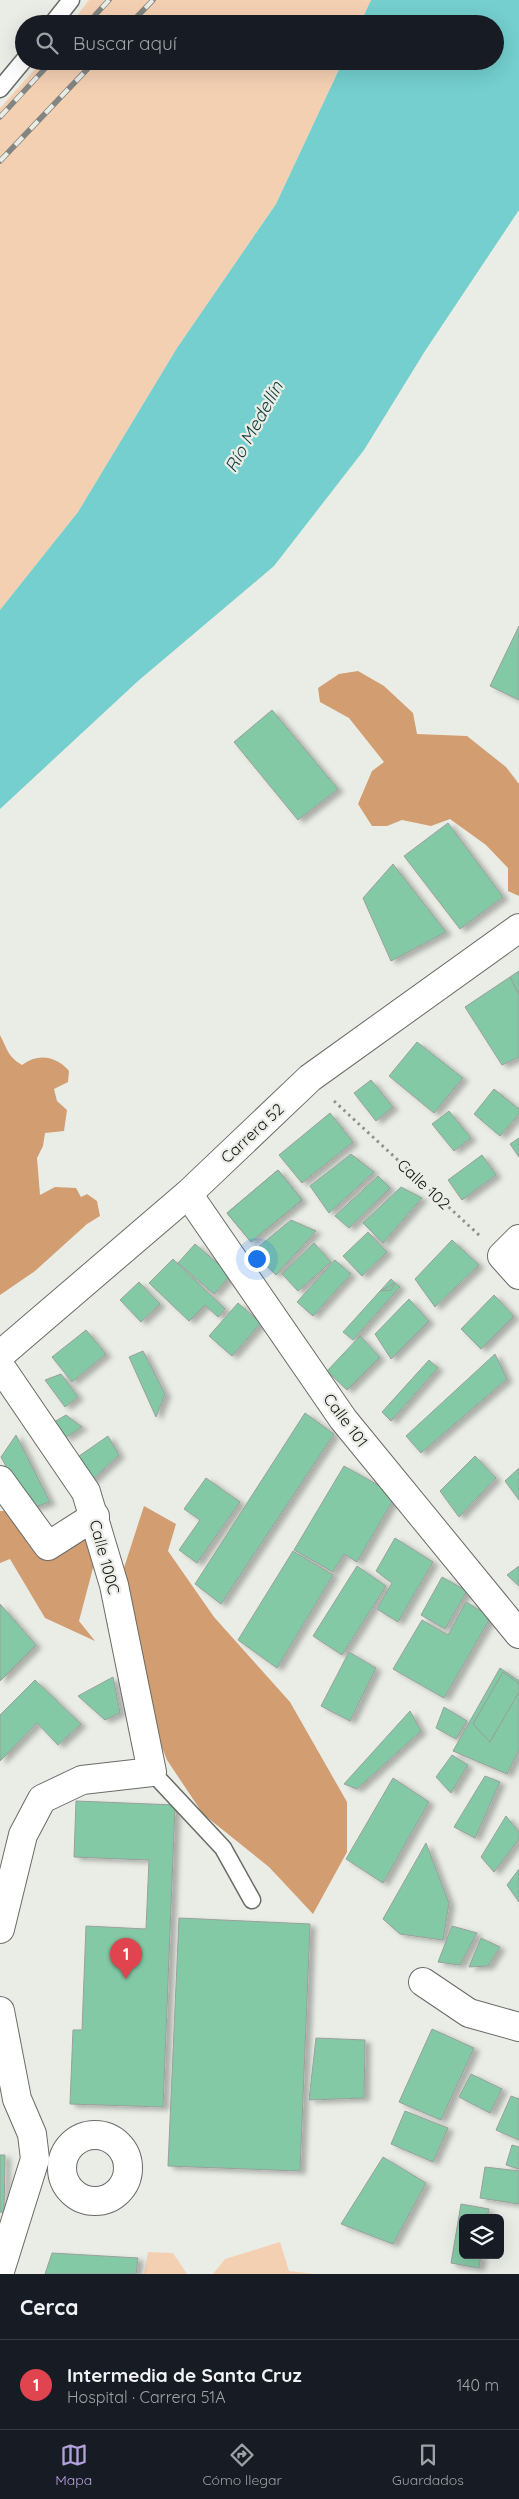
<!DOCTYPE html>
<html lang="es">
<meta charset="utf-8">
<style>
:root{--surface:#171b24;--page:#20242c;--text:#f1f3f6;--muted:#9ea1a6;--line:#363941;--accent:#b3a2da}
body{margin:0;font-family:Quicksand,sans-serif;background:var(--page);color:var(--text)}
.controls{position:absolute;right:15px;bottom:15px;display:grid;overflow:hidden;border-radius:8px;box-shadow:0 5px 20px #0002}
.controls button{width:45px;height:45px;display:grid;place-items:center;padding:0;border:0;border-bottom:1px solid var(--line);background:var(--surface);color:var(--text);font:25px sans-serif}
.you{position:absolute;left:256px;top:1258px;width:18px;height:18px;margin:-12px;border:4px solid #fff;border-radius:50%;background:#1a73e8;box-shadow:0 0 0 8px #1a73e833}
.badge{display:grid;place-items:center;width:32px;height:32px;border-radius:50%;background:var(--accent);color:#fff;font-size:16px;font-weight:700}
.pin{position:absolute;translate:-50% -41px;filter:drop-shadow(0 1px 2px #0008)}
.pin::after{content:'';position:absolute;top:26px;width:18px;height:15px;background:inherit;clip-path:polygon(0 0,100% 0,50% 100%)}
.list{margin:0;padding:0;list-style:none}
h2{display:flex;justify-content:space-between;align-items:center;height:65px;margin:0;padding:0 20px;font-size:21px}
h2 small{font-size:16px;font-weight:400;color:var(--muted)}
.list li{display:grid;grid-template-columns:32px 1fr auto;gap:15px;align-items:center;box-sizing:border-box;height:90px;padding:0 20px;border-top:1px solid var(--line)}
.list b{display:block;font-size:19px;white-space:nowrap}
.list p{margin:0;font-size:16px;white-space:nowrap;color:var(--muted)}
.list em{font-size:16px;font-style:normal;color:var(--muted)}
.icon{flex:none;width:28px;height:28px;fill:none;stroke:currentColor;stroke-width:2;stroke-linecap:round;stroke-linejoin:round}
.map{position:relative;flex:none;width:519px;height:2274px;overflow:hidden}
.search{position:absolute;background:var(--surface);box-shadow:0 5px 20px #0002;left:15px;right:15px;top:15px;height:55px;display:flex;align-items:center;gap:12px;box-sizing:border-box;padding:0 18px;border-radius:28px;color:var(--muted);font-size:19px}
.sheet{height:155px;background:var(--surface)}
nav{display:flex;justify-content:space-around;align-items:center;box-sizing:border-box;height:70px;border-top:1px solid var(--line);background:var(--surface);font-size:14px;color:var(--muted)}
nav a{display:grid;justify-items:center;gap:2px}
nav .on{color:var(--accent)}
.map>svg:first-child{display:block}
.green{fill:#f4d0b3}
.forest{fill:#d29d70}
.water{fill:#74cfce}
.building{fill:#84c9a5;stroke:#99a09c;filter:url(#shadow)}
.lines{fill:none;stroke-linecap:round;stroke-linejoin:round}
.lane-casing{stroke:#696c66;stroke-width:19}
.street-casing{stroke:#696c66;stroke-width:30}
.secondary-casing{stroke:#696c66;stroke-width:30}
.path{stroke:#8f918c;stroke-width:3;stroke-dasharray:2.5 4;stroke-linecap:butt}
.lane{stroke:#fff;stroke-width:16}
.street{stroke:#fff;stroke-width:28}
.secondary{stroke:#fff;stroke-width:28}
.rail-casing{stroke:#838580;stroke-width:5.5}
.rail{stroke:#eaede6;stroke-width:4;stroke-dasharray:11;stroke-linecap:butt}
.labels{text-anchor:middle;stroke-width:4.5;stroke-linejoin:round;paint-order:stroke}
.street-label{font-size:16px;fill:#151614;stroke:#eaede6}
.water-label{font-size:18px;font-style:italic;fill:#0f3b3b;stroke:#eaede6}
</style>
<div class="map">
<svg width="519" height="2274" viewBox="0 0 519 2274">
<defs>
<filter id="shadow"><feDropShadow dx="5.5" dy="3" stdDeviation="2.5" flood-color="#0004"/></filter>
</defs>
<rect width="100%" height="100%" fill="#eaede6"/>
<g class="green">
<polygon points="89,0 371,0 360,24 71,24"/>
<polygon points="42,61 343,61 276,204 177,348 78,512 0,610 0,108"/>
<polygon points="280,2242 289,2271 315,2274 213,2274 225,2259"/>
<polygon points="148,2252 173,2253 187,2274 144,2274"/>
</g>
<g class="forest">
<polygon points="358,671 384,686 413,713 417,734 467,736 506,767 519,784 519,896 508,891 508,868 486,845 450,819 431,826 402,820 387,826 372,826 358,804 372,771 384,762 349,718 320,702 318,688 339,674"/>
<path d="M0 1035C7 1048 7 1056 22 1065 38 1053 56 1056 69 1071L68 1082 54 1089 57 1101 67 1110 64 1131 45 1133 43 1146 37 1158 40 1195 55 1187 76 1188 81 1197 87 1194 97 1201 100 1216 87 1224 35 1271 0 1295Z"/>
<polygon points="86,1492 98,1549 79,1621 95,1641 45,1618 10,1559 0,1563 0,1511 30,1511 52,1527 57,1545"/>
<polygon points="144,1506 176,1524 168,1551 214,1617 290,1702 347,1802 347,1852 313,1914 269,1867 203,1814 167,1760 109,1614"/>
</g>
<polygon class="water" points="371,0 519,0 519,210 425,351 364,450 274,566 138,681 0,809 0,610 78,512 177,348 276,204 343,61 495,61 495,24 360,24"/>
<g class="building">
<polygon points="519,626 519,700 490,686"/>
<polygon points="272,710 338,789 298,820 234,742"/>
<polygon points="448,823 503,897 460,929 404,856"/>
<polygon points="393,864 446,932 391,961 363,898"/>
<polygon points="519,971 519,995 510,977"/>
<polygon points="510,977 519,995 519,1057 502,1065 465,1007"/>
<polygon points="417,1042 463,1078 434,1113 389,1076"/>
<polygon points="371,1080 393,1107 376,1121 354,1093"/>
<polygon points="494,1089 519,1109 519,1114 500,1136 474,1114"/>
<polygon points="449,1111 471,1138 454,1151 432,1124"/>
<polygon points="330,1113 353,1142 302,1183 279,1155"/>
<polygon points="519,1138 519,1157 510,1144"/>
<polygon points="351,1154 374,1172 329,1213 310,1186"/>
<polygon points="482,1155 496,1175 462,1200 448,1180"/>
<polygon points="278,1170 302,1200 251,1242 227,1213"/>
<polygon points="278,1170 302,1200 251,1242 227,1213"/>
<polygon points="378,1176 390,1188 349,1228 335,1216"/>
<polygon points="401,1187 422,1198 383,1243 363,1223"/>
<polygon points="291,1220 316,1231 276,1275 252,1252"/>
<polygon points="368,1232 387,1252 362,1276 343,1256"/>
<polygon points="452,1240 479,1265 435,1307 415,1279"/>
<polygon points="314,1243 331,1262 298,1291 282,1274"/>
<polygon points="195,1244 231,1275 214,1294 178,1263"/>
<polygon points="173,1259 225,1309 218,1317 205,1305 189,1321 149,1283"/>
<polygon points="335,1260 351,1274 313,1316 297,1302"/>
<polygon points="391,1279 400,1287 353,1340 343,1332"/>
<polygon points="139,1282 160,1304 141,1322 120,1300"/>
<polygon points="395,1283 391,1290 380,1291"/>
<polygon points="494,1295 514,1316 481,1349 461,1329"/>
<polygon points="409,1299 429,1321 391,1359 375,1334"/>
<polygon points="238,1303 261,1323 232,1356 209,1336"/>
<polygon points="86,1330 106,1354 72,1382 52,1357"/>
<polygon points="360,1336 380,1357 347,1390 327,1371"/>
<polygon points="143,1351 165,1394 156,1417 129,1357"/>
<polygon points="495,1354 507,1379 421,1453 406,1436"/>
<polygon points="429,1360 438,1368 391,1421 382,1412"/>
<polygon points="61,1374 78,1397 65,1407 45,1380"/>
<polygon points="305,1413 334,1434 221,1604 195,1584"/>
<polygon points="66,1415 82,1427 65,1438 54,1422"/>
<polygon points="16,1435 50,1502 29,1509 1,1457"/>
<polygon points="108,1436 119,1455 90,1482 69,1463"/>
<polygon points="475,1456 496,1478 459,1517 440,1491"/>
<polygon points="344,1466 396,1495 357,1562 344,1554 333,1572 294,1550"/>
<polygon points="519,1468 519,1500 505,1481"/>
<polygon points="206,1478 240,1502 197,1563 179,1550 200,1520 184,1509"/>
<polygon points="395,1538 433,1562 398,1622 377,1609 392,1583 376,1571"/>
<polygon points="293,1551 333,1575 277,1668 238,1640"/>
<polygon points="357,1566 386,1586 342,1655 313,1636"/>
<polygon points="519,1566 519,1586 507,1575"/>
<polygon points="442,1577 467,1591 445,1629 421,1615"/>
<polygon points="466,1602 491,1617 444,1698 393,1669 422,1620 448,1635"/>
<polygon points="0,1604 36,1645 0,1681"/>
<polygon points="349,1652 376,1668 350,1721 321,1706"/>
<polygon points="500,1668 519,1681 519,1750 507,1774 453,1751"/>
<polygon points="503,1672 519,1684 519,1692 490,1742 473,1724"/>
<polygon points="113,1677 120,1713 105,1720 78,1696"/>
<polygon points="35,1680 81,1724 58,1745 37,1723 0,1761 0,1715"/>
<polygon points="444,1707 467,1721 456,1739 436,1728"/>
<polygon points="410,1711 421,1731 357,1789 344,1784"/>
<polygon points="452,1755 468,1765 451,1793 436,1777"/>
<polygon points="485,1776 500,1782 475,1838 454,1827"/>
<polygon points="393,1778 429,1802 383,1883 346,1859"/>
<polygon points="76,1801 175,1805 163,2107 70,2104 73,2030 82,2030 86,1926 146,1929 149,1860 74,1857"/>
<polygon points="506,1816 519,1832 519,1839 494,1872 481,1857"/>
<polygon points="426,1843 449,1903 443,1940 400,1934 383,1919"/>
<polygon points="519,1869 519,1902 507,1885"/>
<polygon points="179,1918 310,1924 300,2171 168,2166"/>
<polygon points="452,1926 477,1933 460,1965 438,1962"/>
<polygon points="481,1938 500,1947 488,1966 469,1967"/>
<polygon points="432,2029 474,2048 441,2120 399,2102"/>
<polygon points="316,2038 365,2040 364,2098 309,2100"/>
<polygon points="471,2074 502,2089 490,2113 459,2097"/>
<polygon points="511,2096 519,2099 519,2140 496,2130"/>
<polygon points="405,2111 448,2128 433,2162 391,2144"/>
<polygon points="512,2145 519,2147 519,2169 506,2165"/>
<polygon points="0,2155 5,2155 4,2213 0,2212"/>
<polygon points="383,2157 426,2183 393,2244 341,2224"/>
<polygon points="485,2167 519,2171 519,2204 480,2198"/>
<polygon points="461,2204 489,2209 487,2218 463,2218 463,2255 481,2255 479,2268 451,2263"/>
<polygon points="52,2253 138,2258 136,2274 45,2274"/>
</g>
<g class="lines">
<defs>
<g id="lane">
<polyline points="52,24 71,0"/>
<polyline points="0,89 24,60"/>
<polyline points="152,1772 223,1848 252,1900"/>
</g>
<g id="street">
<polyline points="188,1194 343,1419 519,1634"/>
<polyline points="519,1239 502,1256 519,1275"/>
<polyline points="0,1366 86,1492 114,1585 152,1772 82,1780 42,1799 23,1835 0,1929"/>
<polyline points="0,1480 48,1546 95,1516"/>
<polyline points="423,1982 469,2013 519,2027"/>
<polyline points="0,2011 17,2099 32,2134 35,2159 0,2271"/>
<circle cx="95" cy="2168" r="33"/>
</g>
<polyline id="secondary" points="0,1355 188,1194 310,1078 519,928"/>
</defs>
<use href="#lane" class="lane-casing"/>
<use href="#street" class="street-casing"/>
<use href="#secondary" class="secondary-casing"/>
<polyline class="path" points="334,1101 480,1236"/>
<use href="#lane" class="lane"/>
<use href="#street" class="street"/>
<use href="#secondary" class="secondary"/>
<defs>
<g id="rail">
<polyline points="87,24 109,0"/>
<polyline points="130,24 153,0"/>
<polyline points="0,117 52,61"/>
<polyline points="0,161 95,61"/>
</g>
</defs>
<use href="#rail" class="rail-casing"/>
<use href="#rail" class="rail"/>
</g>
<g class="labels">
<g class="street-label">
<text transform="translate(252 1133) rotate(-43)" y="6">Carrera 52</text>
<text transform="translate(424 1184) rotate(43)" y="6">Calle 102</text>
<text transform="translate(346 1420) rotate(53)" y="6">Calle 101</text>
<text transform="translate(105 1557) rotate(75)" y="6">Calle 100C</text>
</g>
<g class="water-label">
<text transform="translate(254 427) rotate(-61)" y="6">Río Medellín</text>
</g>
</g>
</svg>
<div class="controls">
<button><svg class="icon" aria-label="layers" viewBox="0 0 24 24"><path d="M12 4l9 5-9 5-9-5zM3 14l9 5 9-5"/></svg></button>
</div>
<div class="you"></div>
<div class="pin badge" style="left:126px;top:1979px;background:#e0444e">1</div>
<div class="search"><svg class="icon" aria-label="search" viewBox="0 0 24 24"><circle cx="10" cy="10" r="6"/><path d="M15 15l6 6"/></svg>Buscar aquí</div>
</div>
<section class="sheet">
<h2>Cerca<small></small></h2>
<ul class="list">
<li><span class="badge" style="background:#e0444e">1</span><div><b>Intermedia de Santa Cruz</b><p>Hospital · Carrera 51A</p></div><em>140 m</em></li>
</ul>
</section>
<nav>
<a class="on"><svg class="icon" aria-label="map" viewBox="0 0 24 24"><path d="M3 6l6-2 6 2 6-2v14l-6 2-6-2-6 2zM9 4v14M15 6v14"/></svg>Mapa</a>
<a><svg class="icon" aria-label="directions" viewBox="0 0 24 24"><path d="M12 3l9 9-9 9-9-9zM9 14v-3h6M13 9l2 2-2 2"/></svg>Cómo llegar</a>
<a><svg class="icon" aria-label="saved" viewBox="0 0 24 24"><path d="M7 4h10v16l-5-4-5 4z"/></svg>Guardados</a>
</nav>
